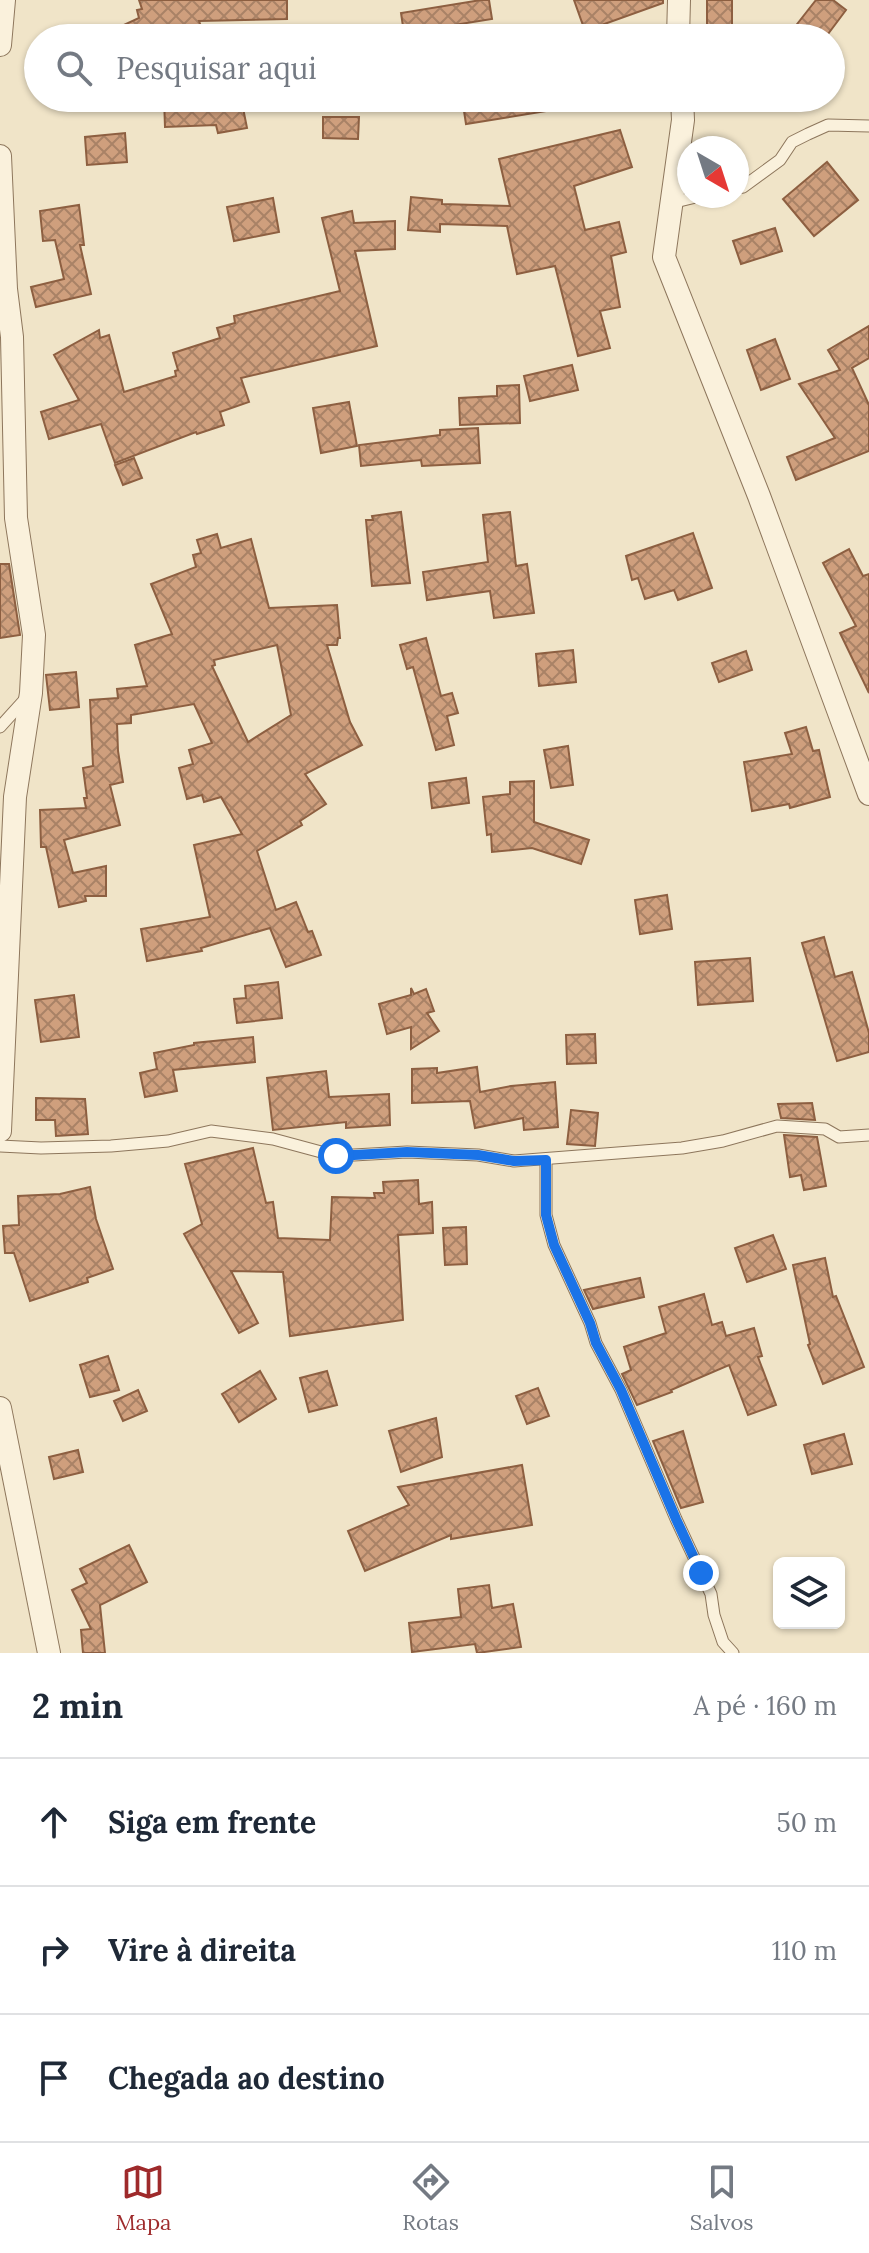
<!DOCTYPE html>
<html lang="pt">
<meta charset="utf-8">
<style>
:root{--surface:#fff;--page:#f6f6f7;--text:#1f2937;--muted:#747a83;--line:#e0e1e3;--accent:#9e2a2b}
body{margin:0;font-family:Lora,serif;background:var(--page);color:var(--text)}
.controls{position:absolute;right:24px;bottom:24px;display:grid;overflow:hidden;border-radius:12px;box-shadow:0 2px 6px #0004}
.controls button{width:72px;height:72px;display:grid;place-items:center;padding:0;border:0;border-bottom:2px solid var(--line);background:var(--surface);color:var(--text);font:40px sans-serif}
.compass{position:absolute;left:677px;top:136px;width:72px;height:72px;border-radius:50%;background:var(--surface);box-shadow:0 2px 6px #0004;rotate:141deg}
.stop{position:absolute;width:24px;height:24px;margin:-18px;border:6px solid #1a73e8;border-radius:50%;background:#fff}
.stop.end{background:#1a73e8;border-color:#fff;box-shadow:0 2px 8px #0008}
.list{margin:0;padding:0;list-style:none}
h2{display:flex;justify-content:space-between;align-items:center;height:104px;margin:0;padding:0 32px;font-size:34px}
h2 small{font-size:26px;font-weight:400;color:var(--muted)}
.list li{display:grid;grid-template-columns:52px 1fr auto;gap:24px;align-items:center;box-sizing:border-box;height:128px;padding:0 32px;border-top:2px solid var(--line)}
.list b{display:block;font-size:30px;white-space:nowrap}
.list em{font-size:26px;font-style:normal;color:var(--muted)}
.icon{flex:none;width:44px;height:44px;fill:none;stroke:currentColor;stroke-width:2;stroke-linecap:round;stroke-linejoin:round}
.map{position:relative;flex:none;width:869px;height:1653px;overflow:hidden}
.search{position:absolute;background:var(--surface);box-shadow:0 2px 6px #0004;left:24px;right:24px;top:24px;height:88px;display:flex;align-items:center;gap:20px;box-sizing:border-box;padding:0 28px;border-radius:44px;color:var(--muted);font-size:30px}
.sheet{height:488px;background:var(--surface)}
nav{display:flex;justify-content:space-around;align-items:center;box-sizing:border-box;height:112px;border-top:2px solid var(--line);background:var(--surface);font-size:22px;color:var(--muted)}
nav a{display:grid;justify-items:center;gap:4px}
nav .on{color:var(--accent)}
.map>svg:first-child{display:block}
.building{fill:url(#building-cross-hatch);stroke:#8d5f41;stroke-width:2;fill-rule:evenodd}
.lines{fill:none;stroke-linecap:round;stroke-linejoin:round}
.service-casing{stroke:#8d765c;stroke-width:13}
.minor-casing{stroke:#8d765c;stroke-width:24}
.service{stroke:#faf1dc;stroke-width:11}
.minor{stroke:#faf1dc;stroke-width:22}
.route{stroke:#1a73e8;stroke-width:10}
</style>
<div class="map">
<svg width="869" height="1653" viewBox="0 0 869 1653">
<defs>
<pattern id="building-cross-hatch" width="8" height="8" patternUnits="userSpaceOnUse" patternTransform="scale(2)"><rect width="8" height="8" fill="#cf9f7d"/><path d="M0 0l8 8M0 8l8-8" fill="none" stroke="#a98266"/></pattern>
</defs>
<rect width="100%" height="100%" fill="#f0e4c8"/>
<g class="building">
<polygon points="139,0 287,0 287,19 199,21 202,29 186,34 187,38 96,38 139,18 137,10 142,9"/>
<polygon points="481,0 489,0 492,19 404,33 401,13"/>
<polygon points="574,0 663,0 663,3 585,31"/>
<rect x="707" y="0" width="25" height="30"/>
<polygon points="816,0 833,0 846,10 825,38 807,38 794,28"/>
<polygon points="164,98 241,98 247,128 218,133 216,125 165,127"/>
<polygon points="462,98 553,98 553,110 466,124"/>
<polygon points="323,117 359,117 358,139 323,138"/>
<polygon points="620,130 632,167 574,186 585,230 619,222 626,252 611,256 620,307 600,311 610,348 578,356 555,266 517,274 507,226 440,224 440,232 408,230 411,197 442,200 442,204 510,206 499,159"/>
<polygon points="125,133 127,162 87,165 85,137"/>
<polygon points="827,162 858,200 814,236 783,199"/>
<polygon points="273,198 279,232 234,241 227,207"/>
<polygon points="79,205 84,245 80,245 91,294 36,307 31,287 64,279 55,240 43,241 40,211"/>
<polygon points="352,211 354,223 395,221 395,249 355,251 377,346 241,378 249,402 220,412 224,425 197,434 196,432 115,463 101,424 49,439 41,412 79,400 54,355 99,330 100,338 109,335 124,392 176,376 175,371 178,370 173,353 220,338 217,328 235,323 234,316 340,291 322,218"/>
<polygon points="775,228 782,251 741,264 733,241"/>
<polygon points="869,326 869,358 852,368 869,405 869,451 796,480 787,457 835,438 799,384 840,370 828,350"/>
<polygon points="775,339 790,379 761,390 747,350"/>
<polygon points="572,365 578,390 530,401 524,376"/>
<polygon points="519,385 520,423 460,425 459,398 497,396 497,386"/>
<polygon points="349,402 357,446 321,453 313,408"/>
<polygon points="478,428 480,463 422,466 421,460 361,466 359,445 440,435 440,430"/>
<polygon points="134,458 142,478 123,485 115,465"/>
<polygon points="401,512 410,583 372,586 366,520 373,520 372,516"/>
<polygon points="510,512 516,566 527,564 534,613 494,618 490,591 427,600 423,572 488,562 483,515"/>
<polygon points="693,533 712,588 678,600 674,590 645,599 638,578 632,580 626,556"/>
<path d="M217 534 221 548 251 539 269 608 337 605 340 638H338L337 645H327L350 722 362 745 305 774 326 804 300 821 302 825 257 851 276 910 296 902 308 932 312 931 321 955 286 967 270 928 201 948 202 951 147 961 141 929 210 917 194 845 242 834 221 797 204 802 202 795 187 799 179 768 193 764 189 750 212 743 194 704 131 715V723L117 724 118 751 123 782 110 785 120 825 64 840 73 873 106 866V896H85L86 901 59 907 46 847H41L40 810 86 808 84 798H87L83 768 93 766 90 700 118 698 117 689 147 686 135 645 172 634 151 584 196 567 193 555 201 553 197 540ZM277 645 291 715 248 742 212 666 215 665 214 660Z"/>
<polygon points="849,549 863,576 869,574 869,693 840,633 856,626 823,563"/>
<polygon points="0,564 9,564 20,635 0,638"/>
<polygon points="426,638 441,696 452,693 458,713 447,716 454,745 436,750 413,667 407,669 400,645"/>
<polygon points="573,650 576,682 539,686 536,654"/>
<polygon points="746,651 752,670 719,682 712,663"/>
<polygon points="76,672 79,707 50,710 46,675"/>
<polygon points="806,727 813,751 819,750 830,797 790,808 789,804 752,811 744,762 792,754 785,733"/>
<polygon points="568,746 573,785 551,788 544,750"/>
<polygon points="466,778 469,803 432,808 429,783"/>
<polygon points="534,781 534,822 589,840 581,864 532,848 492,852 491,834 487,835 483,797 510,794 510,782"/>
<polygon points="667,895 672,929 640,934 635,900"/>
<polygon points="824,937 835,977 852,972 869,1033 869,1052 837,1061 802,943"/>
<polygon points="750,958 753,1001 698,1005 695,962"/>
<polygon points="278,982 282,1018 237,1023 234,999 246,998 245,986"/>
<polygon points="411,988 414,994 426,989 434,1011 427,1013 439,1031 411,1049 411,1027 387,1034 379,1004 411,995"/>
<polygon points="74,995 79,1037 41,1042 35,1000"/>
<polygon points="595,1034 596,1063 567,1064 566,1035"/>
<polygon points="253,1037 255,1062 173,1070 177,1091 145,1097 140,1073 157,1069 154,1053 194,1045 194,1043"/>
<polygon points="477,1067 480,1092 511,1086 555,1082 558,1127 524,1130 523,1118 475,1128 470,1101 412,1103 412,1069 437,1068 437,1073"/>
<polygon points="326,1071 329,1097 389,1094 390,1125 346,1128 346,1122 273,1130 267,1078"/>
<polygon points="36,1098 85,1099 88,1134 56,1136 55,1120 36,1120"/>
<polygon points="812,1103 815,1120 781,1118 778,1104"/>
<polygon points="571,1110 598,1113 595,1146 567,1144"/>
<polygon points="784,1135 817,1137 826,1186 804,1190 801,1175 790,1177"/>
<polygon points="253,1148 266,1203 273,1202 278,1238 330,1240 332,1197 375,1198 374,1193 384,1193 383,1182 418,1180 419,1204 432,1202 433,1233 398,1235 403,1320 290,1336 283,1272 231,1271 258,1323 239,1333 184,1234 202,1224 185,1164"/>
<polygon points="90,1187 96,1219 113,1269 87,1278 88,1282 30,1301 14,1253 5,1253 3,1226 19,1225 18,1196 60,1194"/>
<polygon points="466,1227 467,1264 445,1265 443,1228"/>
<polygon points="773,1235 786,1269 747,1282 735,1248"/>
<polygon points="825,1258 833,1297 836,1296 864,1367 823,1384 808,1345 810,1344 793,1265"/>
<polygon points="640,1278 644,1297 593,1309 584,1290"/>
<polygon points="704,1294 712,1325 722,1322 726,1336 754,1328 762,1356 758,1357 776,1405 748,1415 729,1365 671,1390 672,1392 637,1405 622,1374 631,1370 624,1347 666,1333 659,1307"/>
<polygon points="108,1356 119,1390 90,1397 80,1365"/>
<polygon points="260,1371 276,1399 239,1422 222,1394"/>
<polygon points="327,1371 337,1405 309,1412 300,1378"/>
<polygon points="538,1388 549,1416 527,1424 516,1396"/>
<polygon points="138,1390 147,1411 123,1421 114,1401"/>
<polygon points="436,1418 442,1457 401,1472 389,1431"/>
<polygon points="683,1431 703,1502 681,1508 653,1441"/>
<polygon points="844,1434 852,1464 812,1474 804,1445"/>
<polygon points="78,1450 83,1472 54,1479 49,1457"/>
<polygon points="522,1465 532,1525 451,1539 451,1535 365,1571 348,1531 409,1505 398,1487"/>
<polygon points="129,1545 147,1582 100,1605 105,1653 83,1653 81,1630 91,1629 72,1590 87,1583 80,1569"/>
<polygon points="489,1585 492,1608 513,1604 521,1647 477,1653 475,1644 412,1652 409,1623 461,1617 458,1589"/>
</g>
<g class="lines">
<defs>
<g id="service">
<polyline points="737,188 743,187 780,160 792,142 808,134 828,125 869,126"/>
<polyline points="671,203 700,196"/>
<polyline points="0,727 28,696"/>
<polyline points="0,1146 41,1148 111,1146 168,1141 211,1131 273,1139 336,1156 407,1152 478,1155 514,1161 682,1148 723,1141 777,1126 825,1129 839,1137 869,1135"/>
<polyline points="546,1160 546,1215 554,1245 590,1323 596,1343 621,1390 676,1519 711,1594 714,1615 723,1642 733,1653"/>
</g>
<g id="minor">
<polyline points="678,38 679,0"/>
<polyline points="0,45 4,0"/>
<polyline points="682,98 683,120 664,257 759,496 869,794"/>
<polyline points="0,156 6,289 12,337 16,518 34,635 31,693 15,797 0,1131"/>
<polyline points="0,1408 49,1653"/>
</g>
</defs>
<use href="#service" class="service-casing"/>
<use href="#minor" class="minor-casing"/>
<use href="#service" class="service"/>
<use href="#minor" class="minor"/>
</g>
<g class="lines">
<polyline class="route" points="336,1156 407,1152 478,1155 514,1161 546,1160 546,1215 554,1245 590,1323 596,1343 621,1390 676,1519 701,1573"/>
</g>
</svg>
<div class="controls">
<button><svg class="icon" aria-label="layers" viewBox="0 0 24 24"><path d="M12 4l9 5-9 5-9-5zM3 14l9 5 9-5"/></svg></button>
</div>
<svg class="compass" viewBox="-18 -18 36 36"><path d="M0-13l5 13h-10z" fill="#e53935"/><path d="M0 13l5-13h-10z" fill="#747a83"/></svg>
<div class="stop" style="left:336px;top:1156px"></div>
<div class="stop end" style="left:701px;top:1573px"></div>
<div class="search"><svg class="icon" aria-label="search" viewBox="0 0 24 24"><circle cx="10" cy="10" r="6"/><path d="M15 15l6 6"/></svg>Pesquisar aqui</div>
</div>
<section class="sheet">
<h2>2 min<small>A pé · 160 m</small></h2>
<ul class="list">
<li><svg class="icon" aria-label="ahead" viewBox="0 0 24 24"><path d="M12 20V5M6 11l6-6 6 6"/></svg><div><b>Siga em frente</b></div><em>50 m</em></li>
<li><svg class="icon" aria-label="right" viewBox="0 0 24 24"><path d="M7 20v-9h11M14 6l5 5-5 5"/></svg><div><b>Vire à direita</b></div><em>110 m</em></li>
<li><svg class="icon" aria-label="arrive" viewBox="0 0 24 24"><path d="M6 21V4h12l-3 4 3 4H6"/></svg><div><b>Chegada ao destino</b></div></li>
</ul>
</section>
<nav>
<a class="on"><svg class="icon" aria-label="map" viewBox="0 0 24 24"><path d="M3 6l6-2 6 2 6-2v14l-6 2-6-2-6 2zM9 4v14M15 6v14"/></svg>Mapa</a>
<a><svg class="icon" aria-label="directions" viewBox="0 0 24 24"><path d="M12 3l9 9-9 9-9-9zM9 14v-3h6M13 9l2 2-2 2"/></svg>Rotas</a>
<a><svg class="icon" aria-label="saved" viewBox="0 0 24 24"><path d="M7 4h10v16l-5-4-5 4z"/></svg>Salvos</a>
</nav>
